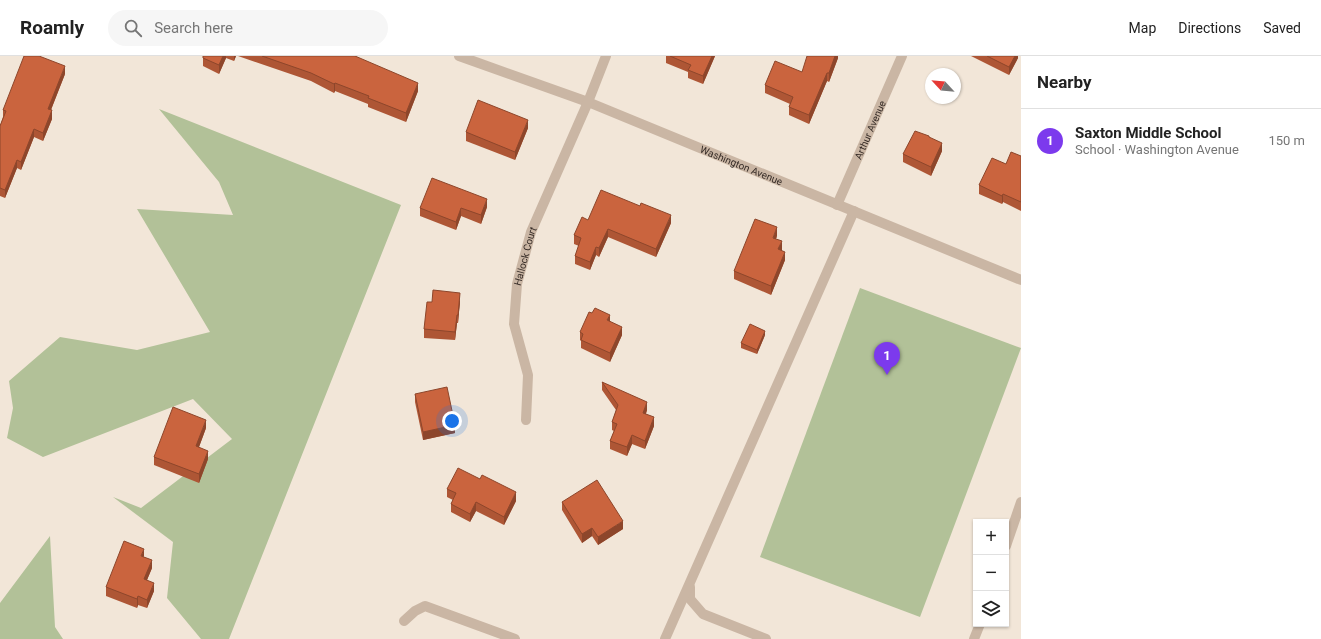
<!DOCTYPE html>
<meta charset="utf-8">
<style>
:root{--surface:#fff;--page:#f6f6f6;--text:#222;--muted:#767676;--line:#e0e0e0;--accent:#7c3aed}
body{margin:0;font-family:Roboto,sans-serif;background:var(--page);color:var(--text)}
.controls{position:absolute;right:12px;bottom:12px;display:grid;overflow:hidden;border-radius:0px;box-shadow:0 1px 3px #0004}
.controls button{width:36px;height:36px;display:grid;place-items:center;padding:0;border:0;border-bottom:1px solid var(--line);background:var(--surface);color:var(--text);font:20px sans-serif}
.compass{position:absolute;left:925px;top:12px;width:36px;height:36px;border-radius:50%;background:var(--surface);box-shadow:0 1px 3px #0004;rotate:296deg}
.you{position:absolute;left:452px;top:365px;width:14px;height:14px;margin:-10px;border:3px solid #fff;border-radius:50%;background:#1a73e8;box-shadow:0 0 0 6px #1a73e833}
.badge{display:grid;place-items:center;width:26px;height:26px;border-radius:50%;background:var(--accent);color:#fff;font-size:13px;font-weight:700}
.pin{position:absolute;translate:-50% -33px;filter:drop-shadow(0 1px 2px #0008)}
.pin::after{content:'';position:absolute;top:21px;width:14px;height:12px;background:inherit;clip-path:polygon(0 0,100% 0,50% 100%)}
.list{margin:0;padding:0;list-style:none}
h2{display:flex;justify-content:space-between;align-items:center;height:52px;margin:0;padding:0 16px;font-size:17px}
h2 small{font-size:13px;font-weight:400;color:var(--muted)}
.list li{display:grid;grid-template-columns:26px 1fr auto;gap:12px;align-items:center;box-sizing:border-box;height:64px;padding:0 16px;border-top:1px solid var(--line)}
.list b{display:block;font-size:15px;white-space:nowrap}
.list p{margin:0;font-size:13px;white-space:nowrap;color:var(--muted)}
.list em{font-size:13px;font-style:normal;color:var(--muted)}
.icon{flex:none;width:22px;height:22px;fill:none;stroke:currentColor;stroke-width:2;stroke-linecap:round;stroke-linejoin:round}
.map{position:relative;flex:none;width:1021px;height:583px;overflow:hidden}
header{display:flex;align-items:center;gap:24px;box-sizing:border-box;height:56px;padding:0 20px;background:var(--surface);border-bottom:1px solid var(--line)}
header strong{font-size:19px}
nav{display:flex;gap:22px;margin-inline-start:auto;font-size:14px}
.search{width:280px;height:36px;background:var(--page);display:flex;align-items:center;gap:10px;box-sizing:border-box;padding:0 14px;border-radius:22px;color:var(--muted);font-size:15px}
main{display:flex}
aside{flex:1;background:var(--surface)}
.map>svg:first-child{display:block}
.green{fill:#b2c198}
.lines{fill:none;stroke-linecap:round;stroke-linejoin:round}
.lane{stroke:#cab6a4;stroke-width:10}
.street{stroke:#cab6a4;stroke-width:10}
.wall{fill:#ae5635}
.shaded-wall{fill:#8d462b}
.building{fill:#ca643e;stroke:#8d462b}
.labels{text-anchor:middle;stroke-width:3;stroke-linejoin:round;paint-order:stroke}
.street-label{font-size:10px;fill:#352b26;stroke:#f9f0e4}
</style>
<header>
<strong>Roamly</strong>
<div class="search"><svg class="icon" aria-label="search" viewBox="0 0 24 24"><circle cx="10" cy="10" r="6"/><path d="M15 15l6 6"/></svg>Search here</div>
<nav><a>Map</a><a>Directions</a><a>Saved</a></nav>
</header>
<main>
<div class="map">
<svg width="1021" height="583" viewBox="0 0 1021 583">
<rect width="100%" height="100%" fill="#f2e6d8"/>
<g class="green">
<polygon points="159,53 401,149 229,583 201,583 167,542 173,486 113,441 141,452 232,383 193,343 43,401 7,382 13,352 9,325 60,281 137,294 210,276 137,153 233,159 219,126"/>
<polygon points="860,232 1021,292 920,561 760,501"/>
<polygon points="50,480 55,571 63,583 0,583 0,547"/>
</g>
<g class="lines">
<g class="lane">
<polyline points="690,531 690,543 703,558 766,583"/>
<polyline points="404,565 415,555 425,550 515,583"/>
<polyline points="665,583 854,155"/>
</g>
<g class="street">
<path id="s1" d="M459 0 588 46 1021 224"/>
<path id="s2" d="M837 149 902 0"/>
<path id="s3" d="M526 364 528 319 514 268 517 228 531 176 588 46 606 0"/>
<polyline points="1006,490 1021,446"/>
<polyline points="974,583 980,568"/>
</g>
</g>
<g class="wall">
<polygon points="203,0 236,0 234,5 226,2 219,18 203,10"/>
<polygon points="238,0 355,0 418,35 406,66 368,51 368,48 335,35 334,37 311,25"/>
<polygon points="666,0 715,0 703,28 688,22 688,16 666,7"/>
<polygon points="835,0 838,0 838,2 829,26 827,25 809,68 789,59 789,51 790,48 765,37 765,29 802,16"/>
<polygon points="971,0 1018,0 1018,2 1009,19"/>
<polygon points="65,18 51,54 52,63 43,85 34,81 21,114 17,112 5,142 0,140 0,70 3,61 3,54"/>
<polygon points="528,72 515,104 466,85 466,76"/>
<polygon points="929,81 942,95 931,120 903,106 903,98"/>
<polygon points="1021,100 1021,155 1003,146 1002,148 979,138 979,129 1006,108"/>
<polygon points="487,151 481,168 461,160 456,174 420,160 420,152"/>
<polygon points="588,164 671,167 656,201 608,181 599,201 596,199 590,214 575,208 575,200 579,190 574,188 574,179"/>
<polygon points="777,180 776,183 782,194 781,194 785,204 771,239 734,223 734,215"/>
<polygon points="460,245 458,267 457,267 455,284 424,282 424,273 432,246"/>
<polygon points="610,265 622,279 610,306 581,292 581,285 580,284 580,276"/>
<polygon points="765,279 757,298 741,292 741,287"/>
<polygon points="602,326 647,354 646,358 654,370 645,393 632,388 627,400 610,393 610,385 614,375 612,374 612,366 616,354 602,334"/>
<polygon points="415,338 455,377 423,384 415,346"/>
<polygon points="206,372 199,391 208,403 199,427 154,409 154,401"/>
<polygon points="447,433 516,445 504,469 476,455 470,466 451,456 451,448 453,444 447,441"/>
<polygon points="562,446 623,473 598,489 592,480 582,487 562,454"/>
<polygon points="144,501 152,512 147,524 154,535 147,552 138,549 137,552 106,540 106,531"/>
</g>
<g class="shaded-wall">
<polygon points="223,0 226,0 226,2 219,18 219,9"/>
<polygon points="234,0 236,0 234,5"/>
<polygon points="712,0 715,0 703,28 703,20"/>
<polygon points="835,0 838,0 838,2 829,26 829,17"/>
<polygon points="1015,0 1018,0 1018,2 1009,19 1009,11"/>
<polygon points="65,10 65,18 48,61 48,53"/>
<polygon points="827,17 827,25 809,68 809,59"/>
<polygon points="335,27 335,35 334,37 334,28"/>
<polygon points="418,27 418,35 406,66 406,57"/>
<polygon points="52,54 52,63 43,85 43,77"/>
<polygon points="528,64 528,72 515,104 515,96"/>
<polygon points="34,73 34,81 21,114 21,106"/>
<polygon points="942,87 942,95 931,120 931,111"/>
<polygon points="17,104 17,112 5,142 5,134"/>
<polygon points="1003,138 1003,146 1002,148 1002,140"/>
<polygon points="487,143 487,151 481,168 481,159"/>
<polygon points="461,152 461,160 456,174 456,166"/>
<polygon points="671,159 671,167 656,201 656,193"/>
<polygon points="777,171 777,180 773,190 773,182"/>
<polygon points="608,173 608,181 599,201 599,192"/>
<polygon points="782,185 782,194 778,202 778,193"/>
<polygon points="596,191 596,199 590,214 590,206"/>
<polygon points="785,196 785,204 771,239 771,230"/>
<polygon points="460,237 460,245 458,267 458,259"/>
<polygon points="457,259 457,267 455,284 455,276"/>
<polygon points="610,259 610,267 607,264"/>
<polygon points="622,271 622,279 610,306 610,297"/>
<polygon points="765,275 765,279 757,298 757,294"/>
<polygon points="647,346 647,354 643,365 643,357"/>
<polygon points="654,361 654,370 645,393 645,385"/>
<polygon points="206,364 206,372 196,399 196,390"/>
<polygon points="455,369 455,377 423,384 423,376"/>
<polygon points="632,379 632,388 627,400 627,391"/>
<polygon points="208,395 208,403 199,427 199,418"/>
<polygon points="516,436 516,445 504,469 504,461"/>
<polygon points="476,446 476,455 470,466 470,458"/>
<polygon points="623,465 623,473 598,489 598,481"/>
<polygon points="592,472 592,480 582,487 582,478"/>
<polygon points="144,493 144,501 141,500"/>
<polygon points="152,504 152,512 144,531 144,523"/>
<polygon points="154,527 154,535 147,552 147,544"/>
<polygon points="138,540 138,549 137,552 137,543"/>
</g>
<g class="building">
<polygon points="24,0 39,0 65,10 48,53 52,54 43,77 34,73 21,106 17,104 5,134 0,132 0,70 6,55 3,54"/>
<polygon points="203,0 223,0 219,9 203,2"/>
<polygon points="262,0 355,0 418,27 406,57 368,42 369,40 335,27 334,28 311,17"/>
<polygon points="670,0 712,0 703,20 688,14 691,9"/>
<polygon points="807,0 835,0 829,17 827,17 809,59 789,51 793,41 765,29 775,5 802,16"/>
<polygon points="987,0 1015,0 1009,11"/>
<polygon points="478,44 528,64 515,96 466,76"/>
<polygon points="915,75 929,80 929,81 942,87 931,111 903,98"/>
<polygon points="1011,96 1021,100 1021,146 1003,138 1002,140 979,129 992,102 1006,108"/>
<polygon points="432,122 487,143 481,159 461,152 456,166 420,152"/>
<polygon points="601,134 640,150 641,147 671,159 656,193 608,173 599,192 596,191 590,206 575,200 581,182 574,179 582,161 588,164"/>
<polygon points="755,163 777,171 773,182 782,185 778,193 785,196 771,230 734,215"/>
<polygon points="433,234 460,237 458,259 457,259 455,276 424,273 427,246 432,246"/>
<polygon points="595,252 610,259 607,264 622,271 610,297 581,284 583,278 580,276 589,256 592,257"/>
<polygon points="750,268 765,275 757,294 741,287"/>
<polygon points="602,326 647,346 643,357 654,361 645,385 632,379 627,391 610,385 617,368 612,366 618,349"/>
<polygon points="447,331 455,369 423,376 415,338"/>
<polygon points="173,351 206,364 196,390 208,395 199,418 154,401"/>
<polygon points="458,412 480,423 482,419 516,436 504,461 476,446 470,458 451,448 456,437 447,433"/>
<polygon points="597,424 623,465 598,481 592,472 582,478 562,446"/>
<polygon points="124,485 144,493 141,500 152,504 144,523 154,527 147,544 138,540 137,543 106,531"/>
</g>
<g class="labels">
<g class="street-label">
<text dy="4" stroke="none"><textPath href="#s2" startOffset="82">Arthur Avenue</textPath></text>
<text dy="4" stroke="none"><textPath href="#s1" startOffset="303">Washington Avenue</textPath></text>
<text dy="4" stroke="none"><textPath href="#s3" startOffset="167">Hallock Court</textPath></text>
</g>
</g>
</svg>
<div class="controls">
<button>+</button>
<button>−</button>
<button><svg class="icon" aria-label="layers" viewBox="0 0 24 24"><path d="M12 4l9 5-9 5-9-5zM3 14l9 5 9-5"/></svg></button>
</div>
<svg class="compass" viewBox="-18 -18 36 36"><path d="M0-13l5 13h-10z" fill="#e53935"/><path d="M0 13l5-13h-10z" fill="#767676"/></svg>
<div class="you"></div>
<div class="pin badge" style="left:887px;top:319px">1</div>
</div>
<aside>
<h2>Nearby<small></small></h2>
<ul class="list">
<li><span class="badge">1</span><div><b>Saxton Middle School</b><p>School · Washington Avenue</p></div><em>150 m</em></li>
</ul>
</aside>
</main>
